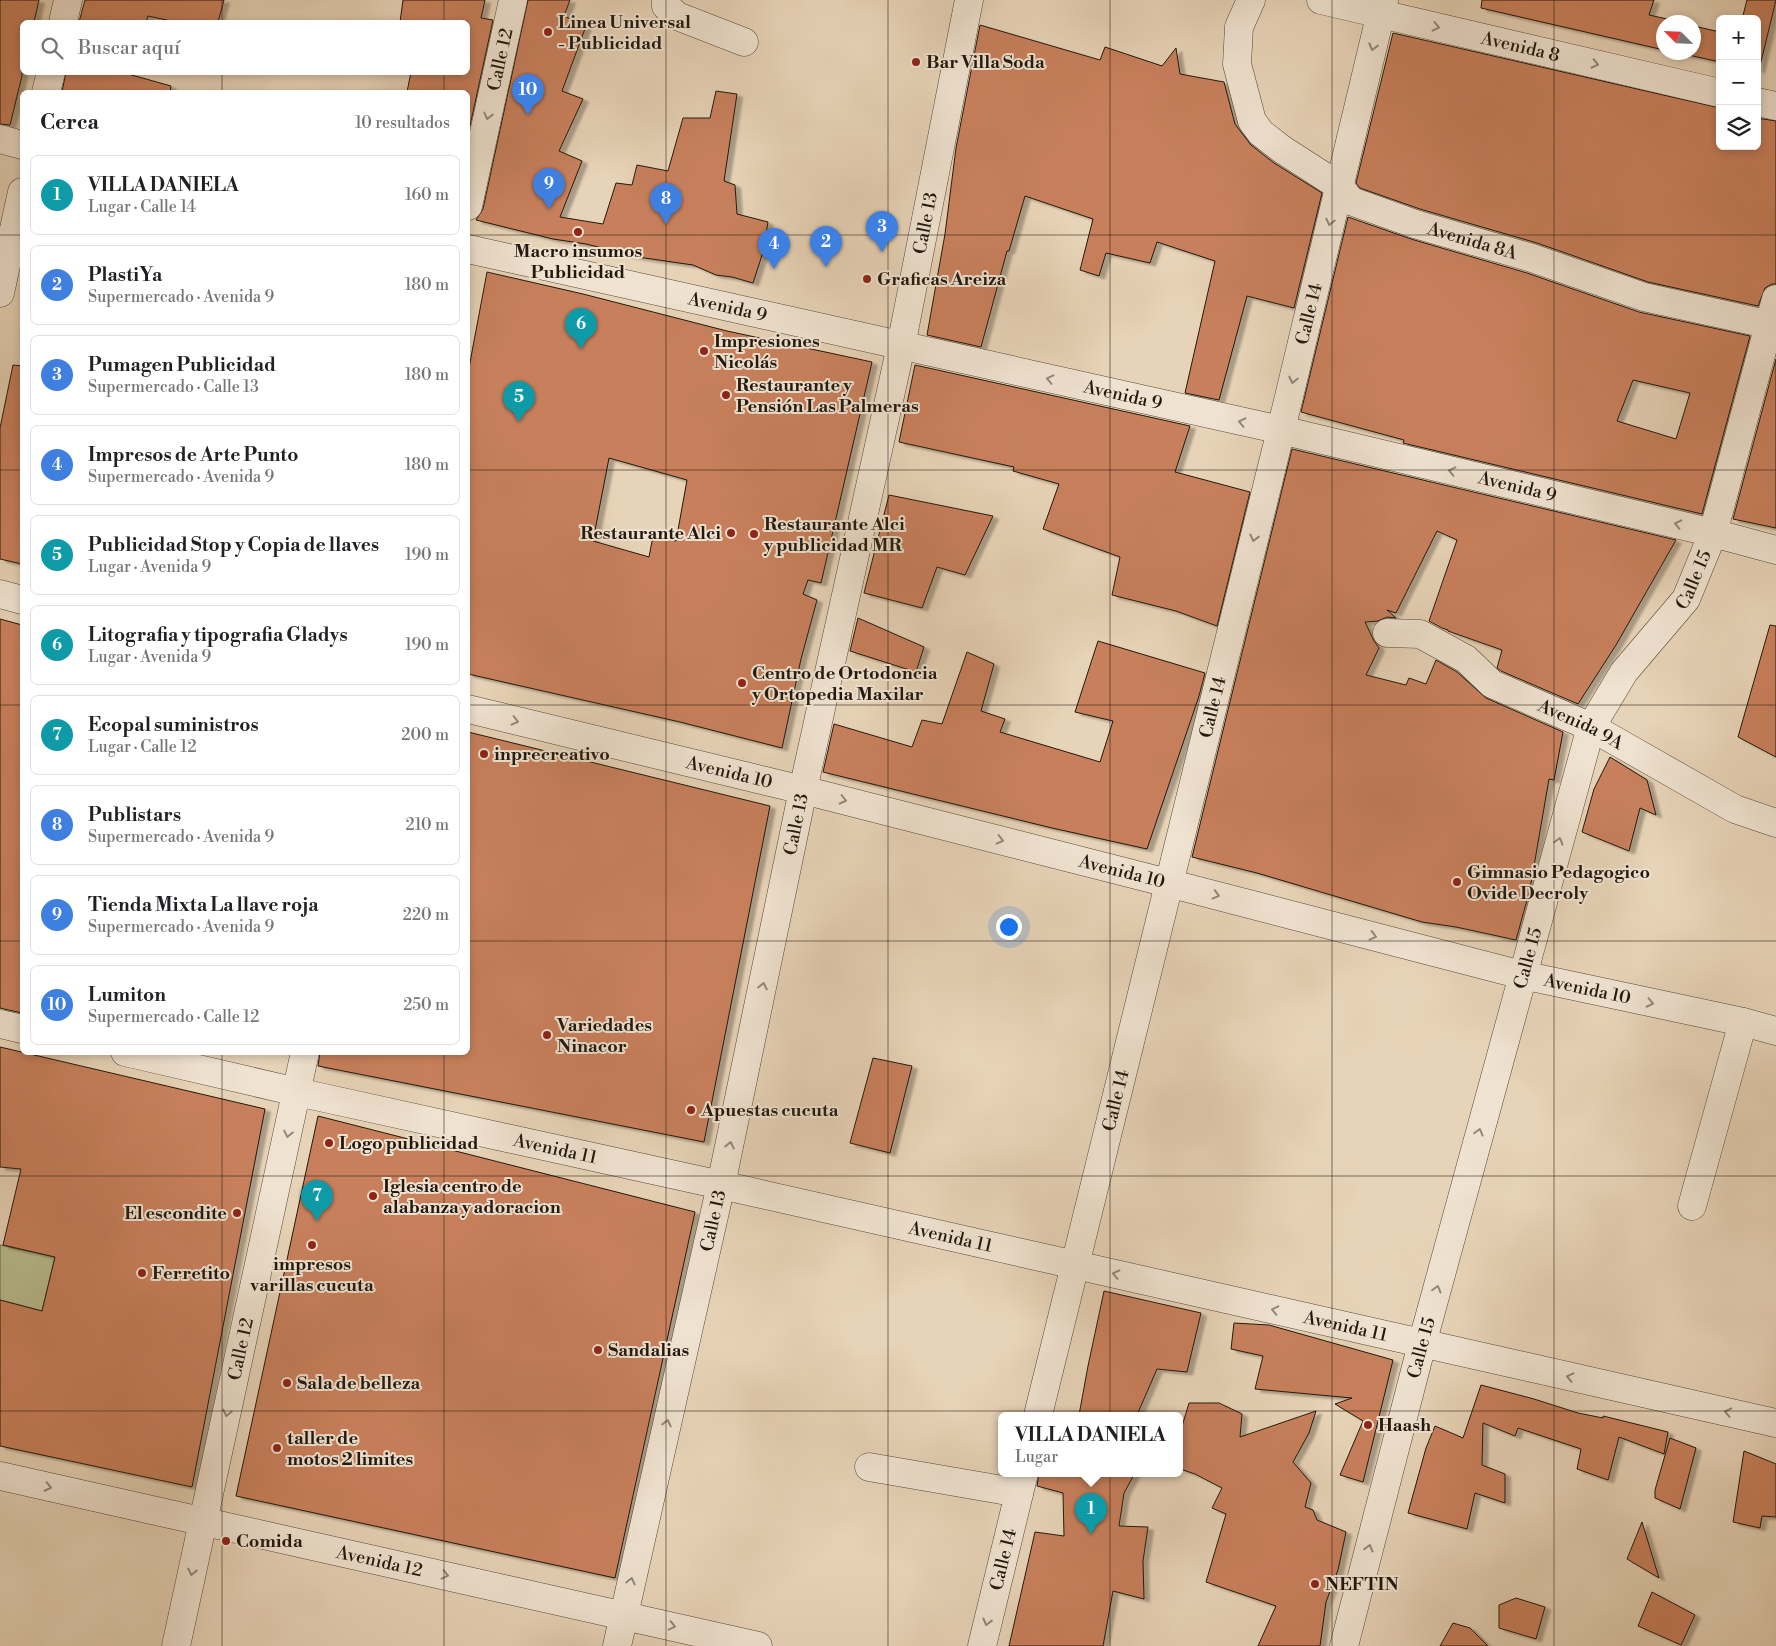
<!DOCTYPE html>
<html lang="es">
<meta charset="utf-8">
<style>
:root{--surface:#fff;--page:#f6f6f6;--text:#202124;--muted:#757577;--line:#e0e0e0;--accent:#b45309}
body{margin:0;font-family:"Libre Bodoni",serif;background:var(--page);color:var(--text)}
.controls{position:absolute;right:15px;top:15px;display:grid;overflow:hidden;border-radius:8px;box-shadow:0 2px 8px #0003}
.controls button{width:45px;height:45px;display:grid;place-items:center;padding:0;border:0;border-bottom:1px solid var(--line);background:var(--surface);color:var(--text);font:25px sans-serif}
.compass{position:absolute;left:1656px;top:15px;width:45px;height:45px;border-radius:50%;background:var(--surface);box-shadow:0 2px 8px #0003;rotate:294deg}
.you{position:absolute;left:1008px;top:926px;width:18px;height:18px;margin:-12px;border:4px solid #fff;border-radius:50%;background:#1a73e8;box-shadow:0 0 0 8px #1a73e833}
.badge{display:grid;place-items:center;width:32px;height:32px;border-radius:50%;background:var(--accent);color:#fff;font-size:16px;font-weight:700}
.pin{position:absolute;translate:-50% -41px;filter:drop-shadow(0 1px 2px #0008)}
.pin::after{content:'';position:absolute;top:26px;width:18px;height:15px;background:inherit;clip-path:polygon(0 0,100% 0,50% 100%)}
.popup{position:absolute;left:998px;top:1412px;width:185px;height:65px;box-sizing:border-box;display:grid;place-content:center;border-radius:8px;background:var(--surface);filter:drop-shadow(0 1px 4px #0005);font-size:16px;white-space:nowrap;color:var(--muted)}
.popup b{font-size:19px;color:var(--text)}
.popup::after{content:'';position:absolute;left:50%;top:100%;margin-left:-10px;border:10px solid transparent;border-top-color:var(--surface)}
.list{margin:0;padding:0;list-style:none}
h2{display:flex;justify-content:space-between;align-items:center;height:65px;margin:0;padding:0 20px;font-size:21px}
h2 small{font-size:16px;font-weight:400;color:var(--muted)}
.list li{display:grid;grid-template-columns:32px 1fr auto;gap:15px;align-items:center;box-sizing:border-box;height:80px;margin:0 10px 10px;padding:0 10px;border:1px solid var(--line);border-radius:8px}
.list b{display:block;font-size:19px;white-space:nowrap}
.list p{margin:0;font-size:16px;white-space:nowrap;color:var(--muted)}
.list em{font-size:16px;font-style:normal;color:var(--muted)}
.icon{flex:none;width:28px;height:28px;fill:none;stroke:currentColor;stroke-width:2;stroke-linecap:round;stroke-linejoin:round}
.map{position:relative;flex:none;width:1776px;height:1646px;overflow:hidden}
.search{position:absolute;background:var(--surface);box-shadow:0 2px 8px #0003;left:20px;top:20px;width:450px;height:55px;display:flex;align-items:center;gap:12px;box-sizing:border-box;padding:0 18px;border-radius:8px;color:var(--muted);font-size:19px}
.panel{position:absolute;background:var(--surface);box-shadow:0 2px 8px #0003;left:20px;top:90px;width:450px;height:965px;border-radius:8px}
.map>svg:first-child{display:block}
.green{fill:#b8bc8d;stroke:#6d6a4e}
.building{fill:#c8805c;stroke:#22180f;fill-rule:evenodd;filter:url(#shadow)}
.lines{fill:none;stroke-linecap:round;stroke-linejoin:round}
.minor-casing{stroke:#534739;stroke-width:29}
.minor{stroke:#efe2d0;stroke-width:28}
.oneway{stroke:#938779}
.grid{fill:none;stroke:#22180f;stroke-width:1;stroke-opacity:0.55}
.poi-dot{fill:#8f2418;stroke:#efe2d0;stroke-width:2}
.labels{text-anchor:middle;stroke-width:4;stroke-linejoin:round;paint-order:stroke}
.poi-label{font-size:18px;font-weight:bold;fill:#22180f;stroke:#efe2d0;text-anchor:start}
.street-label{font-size:18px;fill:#22180f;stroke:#efe2d0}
</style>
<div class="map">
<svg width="1776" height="1646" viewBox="0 0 1776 1646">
<defs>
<filter id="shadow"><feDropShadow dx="5.5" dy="3" stdDeviation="1" flood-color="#0004"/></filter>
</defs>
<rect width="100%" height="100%" fill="#e7d3b7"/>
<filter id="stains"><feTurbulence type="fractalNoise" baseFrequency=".004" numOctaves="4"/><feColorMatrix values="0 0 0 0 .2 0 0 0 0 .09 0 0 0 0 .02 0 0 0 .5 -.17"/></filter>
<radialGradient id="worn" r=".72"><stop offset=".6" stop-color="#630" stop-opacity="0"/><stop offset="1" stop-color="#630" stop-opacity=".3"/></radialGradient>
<polygon class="green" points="0,1245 55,1257 42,1311 0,1300"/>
<g class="building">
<polygon points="0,0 39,0 34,22 22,22 22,76 10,125 0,124"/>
<polygon points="85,0 224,0 218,22 176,22 148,16 146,22 79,22"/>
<polygon points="403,0 485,0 481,18 493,20 468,135 468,92 407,92 411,72 468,72 468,22 400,22"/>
<polygon points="528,0 570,0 564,16 586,26 562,91 583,99 559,151 582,161 560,217 603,224 616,183 632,185 637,165 668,171 683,118 710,118 716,91 737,94 724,181 735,185 737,214 768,222 763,252 753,283 732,277 716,275 693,265 638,257 586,244 553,239 476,220 483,209"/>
<polygon points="1482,0 1654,0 1649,15 1681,22 1664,22 1664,50 1481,8"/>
<polygon points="1747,0 1776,0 1759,70 1757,69 1757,19 1742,19"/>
<polygon points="980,25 1100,60 1105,47 1162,66 1176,48 1180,74 1224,82 1235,124 1251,145 1274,163 1322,193 1294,308 1247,296 1219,400 1185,393 1215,261 1157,242 1150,263 1106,253 1099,276 1080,270 1093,219 1025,196 1009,251 1007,251 981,347 927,335 945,234 956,148"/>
<polygon points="1694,26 1720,32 1720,62 1675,52 1694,52"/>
<polygon points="1393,33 1720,108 1720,146 1757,146 1757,118 1776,121 1776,284 1772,284 1765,288 1758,306 1648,282 1537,243 1420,209 1360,188 1356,183"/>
<polygon points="66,72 121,72 171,86 170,92 62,92"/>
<path d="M1348 217 1411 239 1527 273 1639 312 1750 336 1702 514 1403 443 1404 440 1301 412ZM1633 380 1690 393 1676 439 1617 421Z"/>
<path d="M487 272 583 294 727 331 872 362 821 583 808 580 803 594 817 600 801 659 782 748 680 722 468 674V373ZM609 458 687 480 676 541 653 536 649 557 593 541Z"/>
<polygon points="1776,359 1776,528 1733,519"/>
<polygon points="13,365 22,366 22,564 0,559 0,428"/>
<polygon points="915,365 1190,426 1175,472 1250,492 1217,626 1176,611 1112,595 1120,557 1043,529 1059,484 1013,471 1014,467 899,442"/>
<polygon points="1292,449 1676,540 1616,645 1578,704 1501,671 1497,668 1502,650 1448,631 1448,630 1442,628 1429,621 1457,540 1437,531 1396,613 1387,610 1396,618 1387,617 1378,621 1365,622 1374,641 1379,648 1366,675 1406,685 1409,678 1426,684 1436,660 1457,672 1486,698 1563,732 1554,780 1549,779 1530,889 1516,940 1456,927 1422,922 1257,873 1192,857"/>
<polygon points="889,495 993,516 965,575 937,567 922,608 864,593"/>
<polygon points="858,618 924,647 916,672 850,651"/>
<polygon points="0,619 22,625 22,1013 0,1008"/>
<polygon points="1770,625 1776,626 1776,757 1738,737"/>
<polygon points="1098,641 1205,673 1199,696 1147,849 1052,828 823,772 834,724 912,747 922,720 942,724 967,652 994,664 981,711 1005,719 1000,732 1100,762 1113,721 1075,712"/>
<polygon points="468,732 770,806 704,1142 318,1066 320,1052 468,1052"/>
<polygon points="1610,757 1647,780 1656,815 1640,808 1629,851 1582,832 1594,789"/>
<polygon points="0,1047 265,1109 192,1487 0,1446 0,1300 42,1311 55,1257 3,1245 21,1169 0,1167"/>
<polygon points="873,1058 912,1066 890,1153 850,1143"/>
<polygon points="318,1116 695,1212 615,1578 236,1496"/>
<polygon points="1104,1291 1201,1313 1187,1372 1157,1369 1137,1415 1079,1415 1088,1366"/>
<polygon points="1234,1323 1269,1325 1393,1360 1363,1482 1340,1475 1363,1421 1335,1404 1352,1398 1255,1389 1263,1356 1231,1349"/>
<polygon points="1481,1385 1534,1399 1578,1413 1603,1418 1603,1416 1668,1432 1664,1454 1619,1437 1608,1480 1577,1469 1581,1449 1518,1428 1515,1436 1483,1423 1482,1465 1505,1474 1505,1503 1475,1493 1467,1529 1408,1513 1426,1448 1435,1426 1463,1438"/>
<polygon points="1189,1403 1219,1403 1242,1414 1240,1437 1316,1411 1309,1433 1293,1462 1311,1483 1305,1507 1313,1510 1317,1520 1346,1532 1338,1570 1326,1602 1320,1646 1258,1646 1276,1606 1206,1582 1226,1514 1212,1508 1222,1488 1195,1474 1180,1469 1180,1433"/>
<polygon points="1670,1438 1696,1448 1680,1509 1655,1498 1655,1490"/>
<polygon points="1744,1451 1776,1464 1776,1517 1762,1516 1760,1528 1733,1522"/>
<polygon points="1039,1473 1135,1473 1124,1493 1119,1526 1148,1527 1143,1561 1144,1599 1113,1591 1103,1646 1009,1646 1035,1532 1064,1536 1063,1493 1037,1486"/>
<polygon points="1642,1522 1659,1578 1627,1559"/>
<polygon points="1652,1592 1695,1615 1681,1645 1638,1626"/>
<polygon points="1516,1598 1545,1607 1536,1639 1499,1628 1499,1605"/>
<polygon points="1453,1623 1470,1628 1488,1646 1440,1646"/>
</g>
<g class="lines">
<defs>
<g id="minor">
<polyline points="666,0 666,6 677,16 744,42"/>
<path id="s1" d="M1251 0 1239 27 1237 64 1252 121 1261 133 1283 150 1339 186 1351 201 1415 224 1532 258 1644 297 1776 326"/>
<path id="s2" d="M1321 0 1720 93"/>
<polyline points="63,22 68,0"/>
<polyline points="46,92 51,72"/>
<polyline points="1757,102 1776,106"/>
<polyline points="0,139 22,145"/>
<path id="s3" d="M468 206 513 0"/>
<path id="s4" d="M468 249 1281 430 1713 533 1776 550"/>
<polyline points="0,293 22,192"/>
<polyline points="0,594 22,600"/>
<path id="s5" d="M1387 633 1420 634 1466 659 1492 684 1591 727 1735 809 1776 823"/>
<path id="s6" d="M468 709 803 790 1168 883 1522 975 1743 1022 1776 1031"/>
<polyline points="0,1024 22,1029"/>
<path id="s7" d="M125 1052 297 1092 721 1185 1776 1423"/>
<polyline points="1692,1206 1743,1022"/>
<path id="s8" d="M1038 1415 1281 430 1384 0"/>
<polyline points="869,1467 1019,1493"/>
<path id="s9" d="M0 1476 758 1646"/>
<path id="s10" d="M176 1646 305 1052"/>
<path id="s11" d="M617 1646 721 1185 803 790 901 346 969 0"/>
<path id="s12" d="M982 1646 1024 1473"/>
<path id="s13" d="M1344 1646 1422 1344 1591 727 1624 672 1686 599 1713 533 1776 299"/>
</g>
</defs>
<use href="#minor" class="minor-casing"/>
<use href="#minor" class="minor"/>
</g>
<defs><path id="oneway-chevron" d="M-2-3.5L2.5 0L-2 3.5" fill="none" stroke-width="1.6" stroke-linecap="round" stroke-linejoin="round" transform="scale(1.25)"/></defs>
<g class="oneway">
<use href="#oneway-chevron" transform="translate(1436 27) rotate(13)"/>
<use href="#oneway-chevron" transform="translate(1373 47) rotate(104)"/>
<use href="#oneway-chevron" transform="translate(1595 64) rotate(13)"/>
<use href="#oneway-chevron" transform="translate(488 116) rotate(103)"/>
<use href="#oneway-chevron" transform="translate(1330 222) rotate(103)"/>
<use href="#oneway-chevron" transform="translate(1050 379) rotate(-167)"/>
<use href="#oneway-chevron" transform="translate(1293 380) rotate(103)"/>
<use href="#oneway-chevron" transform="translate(1242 422) rotate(-167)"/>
<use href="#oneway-chevron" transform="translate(1452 471) rotate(-167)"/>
<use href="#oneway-chevron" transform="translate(1678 524) rotate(-167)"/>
<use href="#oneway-chevron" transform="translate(1254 538) rotate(104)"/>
<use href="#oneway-chevron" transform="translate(515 721) rotate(14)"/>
<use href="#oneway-chevron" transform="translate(843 800) rotate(14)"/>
<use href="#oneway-chevron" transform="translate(1000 840) rotate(14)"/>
<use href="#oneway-chevron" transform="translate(1559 841) rotate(-74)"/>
<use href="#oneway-chevron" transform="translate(1216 895) rotate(15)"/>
<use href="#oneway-chevron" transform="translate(1373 936) rotate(15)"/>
<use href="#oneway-chevron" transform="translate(763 986) rotate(-78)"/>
<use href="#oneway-chevron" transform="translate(1650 1003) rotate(12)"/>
<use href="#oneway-chevron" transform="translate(1479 1132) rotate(-75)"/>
<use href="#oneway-chevron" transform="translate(288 1134) rotate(102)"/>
<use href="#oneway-chevron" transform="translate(730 1145) rotate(-78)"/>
<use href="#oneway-chevron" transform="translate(1116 1274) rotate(-167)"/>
<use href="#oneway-chevron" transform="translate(1437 1289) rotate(-75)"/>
<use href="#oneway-chevron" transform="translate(1275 1310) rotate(-167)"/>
<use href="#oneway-chevron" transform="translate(1570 1377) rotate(-167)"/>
<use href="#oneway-chevron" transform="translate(1728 1412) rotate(-167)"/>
<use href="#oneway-chevron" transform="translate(227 1413) rotate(102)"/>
<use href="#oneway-chevron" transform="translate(667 1423) rotate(-77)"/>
<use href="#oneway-chevron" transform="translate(48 1487) rotate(12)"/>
<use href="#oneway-chevron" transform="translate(1369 1548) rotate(-75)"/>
<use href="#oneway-chevron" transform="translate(192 1572) rotate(102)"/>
<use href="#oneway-chevron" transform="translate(445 1575) rotate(13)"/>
<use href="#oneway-chevron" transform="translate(631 1581) rotate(-77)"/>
<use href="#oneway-chevron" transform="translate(987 1622) rotate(104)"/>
<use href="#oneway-chevron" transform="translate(672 1626) rotate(13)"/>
</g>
<path class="grid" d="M222 0V22M444 0V22M666 0V1646M888 0V1646M1110 0V1646M1332 0V1646M1554 0V1646M222 72V92M444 72V92M0 235H22M468 235H1776M0 470H22M468 470H1776M0 705H22M468 705H1776M0 941H22M468 941H1776M222 1052V1646M444 1052V1646M0 1176H1776M0 1411H1776"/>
<g class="poi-dot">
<circle cx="548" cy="32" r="5"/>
<circle cx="916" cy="62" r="5"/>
<circle cx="578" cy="232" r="5"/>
<circle cx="867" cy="279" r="5"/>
<circle cx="704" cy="351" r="5"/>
<circle cx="726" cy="395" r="5"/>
<circle cx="731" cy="533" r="5"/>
<circle cx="754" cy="534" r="5"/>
<circle cx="742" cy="683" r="5"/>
<circle cx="484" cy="754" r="5"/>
<circle cx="1457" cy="882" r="5"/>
<circle cx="547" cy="1035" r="5"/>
<circle cx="691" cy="1110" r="5"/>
<circle cx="329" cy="1143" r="5"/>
<circle cx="373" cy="1196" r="5"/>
<circle cx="237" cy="1213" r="5"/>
<circle cx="312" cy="1245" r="5"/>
<circle cx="142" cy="1273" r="5"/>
<circle cx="598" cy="1350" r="5"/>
<circle cx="287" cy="1383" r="5"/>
<circle cx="1368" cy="1425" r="5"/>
<circle cx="277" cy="1448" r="5"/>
<circle cx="226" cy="1541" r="5"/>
<circle cx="1315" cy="1584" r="5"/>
</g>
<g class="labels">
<g class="poi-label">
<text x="558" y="28">Linea Universal<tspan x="558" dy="21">- Publicidad</tspan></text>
<text x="926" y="68">Bar Villa Soda</text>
<text x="578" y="257" text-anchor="middle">Macro insumos<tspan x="578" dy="21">Publicidad</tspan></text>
<text x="877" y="285">Graficas Areiza</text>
<text x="714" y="347">Impresiones<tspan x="714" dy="21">Nicolás</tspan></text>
<text x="736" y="391">Restaurante y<tspan x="736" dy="21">Pensión Las Palmeras</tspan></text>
<text x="764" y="530">Restaurante Alci<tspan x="764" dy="21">y publicidad MR</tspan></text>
<text x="721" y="539" text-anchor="end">Restaurante Alci</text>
<text x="752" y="679">Centro de Ortodoncia<tspan x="752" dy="21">y Ortopedia Maxilar</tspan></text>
<text x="494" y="760">inprecreativo</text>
<text x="1467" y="878">Gimnasio Pedagogico<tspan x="1467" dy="21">Ovide Decroly</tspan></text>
<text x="557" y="1031">Variedades<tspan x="557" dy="21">Ninacor</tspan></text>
<text x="701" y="1116">Apuestas cucuta</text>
<text x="339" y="1149">Logo publicidad</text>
<text x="383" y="1192">Iglesia centro de<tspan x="383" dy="21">alabanza y adoracion</tspan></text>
<text x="227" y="1219" text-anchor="end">El escondite</text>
<text x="312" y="1270" text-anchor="middle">impresos<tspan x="312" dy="21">varillas cucuta</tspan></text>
<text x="152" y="1279">Ferretito</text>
<text x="608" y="1356">Sandalias</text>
<text x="297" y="1389">Sala de belleza</text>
<text x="1378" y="1431">Haash</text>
<text x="287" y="1444">taller de<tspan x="287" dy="21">motos 2 limites</tspan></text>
<text x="236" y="1547">Comida</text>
<text x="1325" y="1590">NEFTIN</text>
</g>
<g class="street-label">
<text dy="6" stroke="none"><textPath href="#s2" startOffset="205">Avenida 8</textPath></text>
<text dy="6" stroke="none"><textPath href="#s3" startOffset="150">Calle 12</textPath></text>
<text dy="6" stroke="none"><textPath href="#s11" startOffset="1456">Calle 13</textPath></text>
<text dy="6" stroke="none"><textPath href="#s1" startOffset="382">Avenida 8A</textPath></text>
<text dy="6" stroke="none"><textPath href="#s4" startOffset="266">Avenida 9</textPath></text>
<text dy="6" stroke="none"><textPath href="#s8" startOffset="1134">Calle 14</textPath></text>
<text dy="6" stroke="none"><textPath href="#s4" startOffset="671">Avenida 9</textPath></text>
<text dy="6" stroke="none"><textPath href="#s4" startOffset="1076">Avenida 9</textPath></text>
<text dy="6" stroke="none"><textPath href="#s13" startOffset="1132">Calle 15</textPath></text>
<text dy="6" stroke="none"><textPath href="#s8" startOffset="729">Calle 14</textPath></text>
<text dy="6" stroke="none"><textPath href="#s5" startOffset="219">Avenida 9A</textPath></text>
<text dy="6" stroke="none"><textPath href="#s6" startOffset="269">Avenida 10</textPath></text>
<text dy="6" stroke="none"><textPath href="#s11" startOffset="841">Calle 13</textPath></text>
<text dy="6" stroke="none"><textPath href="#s6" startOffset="674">Avenida 10</textPath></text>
<text dy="6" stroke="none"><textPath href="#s13" startOffset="712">Calle 15</textPath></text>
<text dy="6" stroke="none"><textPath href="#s6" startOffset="1154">Avenida 10</textPath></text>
<text dy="6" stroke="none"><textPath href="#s8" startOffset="324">Calle 14</textPath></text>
<text dy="6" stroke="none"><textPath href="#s7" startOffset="441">Avenida 11</textPath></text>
<text dy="6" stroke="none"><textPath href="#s11" startOffset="436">Calle 13</textPath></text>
<text dy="6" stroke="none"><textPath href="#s7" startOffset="846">Avenida 11</textPath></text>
<text dy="6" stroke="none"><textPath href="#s7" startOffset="1251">Avenida 11</textPath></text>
<text dy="6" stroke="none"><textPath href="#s13" startOffset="308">Calle 15</textPath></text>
<text dy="6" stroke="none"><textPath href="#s10" startOffset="304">Calle 12</textPath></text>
<text dy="6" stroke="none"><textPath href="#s12" startOffset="89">Calle 14</textPath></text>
<text dy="6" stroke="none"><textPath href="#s9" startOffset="389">Avenida 12</textPath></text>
</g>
</g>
<rect width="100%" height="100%" filter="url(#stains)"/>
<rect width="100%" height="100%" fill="url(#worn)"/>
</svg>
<div class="controls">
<button>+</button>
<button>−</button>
<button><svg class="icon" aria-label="layers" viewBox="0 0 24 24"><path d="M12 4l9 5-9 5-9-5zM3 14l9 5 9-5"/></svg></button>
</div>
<svg class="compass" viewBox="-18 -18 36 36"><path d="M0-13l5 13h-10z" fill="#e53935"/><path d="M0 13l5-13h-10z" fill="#757577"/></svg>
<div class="you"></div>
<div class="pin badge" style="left:1091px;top:1534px;background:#0f9aa8">1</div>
<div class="popup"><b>VILLA DANIELA</b>Lugar</div>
<div class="pin badge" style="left:826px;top:267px;background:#3f7fe0">2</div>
<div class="pin badge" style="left:882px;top:252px;background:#3f7fe0">3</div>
<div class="pin badge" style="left:774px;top:269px;background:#3f7fe0">4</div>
<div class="pin badge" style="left:519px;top:422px;background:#0f9aa8">5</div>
<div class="pin badge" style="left:581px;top:349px;background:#0f9aa8">6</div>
<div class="pin badge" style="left:317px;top:1221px;background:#0f9aa8">7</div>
<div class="pin badge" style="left:666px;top:224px;background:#3f7fe0">8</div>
<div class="pin badge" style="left:549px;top:209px;background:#3f7fe0">9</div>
<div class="pin badge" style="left:528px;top:115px;background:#3f7fe0">10</div>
<div class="search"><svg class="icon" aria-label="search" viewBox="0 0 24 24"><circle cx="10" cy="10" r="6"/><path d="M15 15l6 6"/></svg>Buscar aquí</div>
<section class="panel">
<h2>Cerca<small>10 resultados</small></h2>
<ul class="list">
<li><span class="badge" style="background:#0f9aa8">1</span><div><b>VILLA DANIELA</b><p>Lugar · Calle 14</p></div><em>160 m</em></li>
<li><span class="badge" style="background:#3f7fe0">2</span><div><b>PlastiYa</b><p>Supermercado · Avenida 9</p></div><em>180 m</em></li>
<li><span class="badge" style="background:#3f7fe0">3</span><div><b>Pumagen Publicidad</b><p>Supermercado · Calle 13</p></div><em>180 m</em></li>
<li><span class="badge" style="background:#3f7fe0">4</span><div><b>Impresos de Arte Punto</b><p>Supermercado · Avenida 9</p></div><em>180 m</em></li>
<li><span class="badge" style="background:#0f9aa8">5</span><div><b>Publicidad Stop y Copia de llaves</b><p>Lugar · Avenida 9</p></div><em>190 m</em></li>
<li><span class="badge" style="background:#0f9aa8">6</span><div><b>Litografia y tipografia Gladys</b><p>Lugar · Avenida 9</p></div><em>190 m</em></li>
<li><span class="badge" style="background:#0f9aa8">7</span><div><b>Ecopal suministros</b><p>Lugar · Calle 12</p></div><em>200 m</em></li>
<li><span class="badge" style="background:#3f7fe0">8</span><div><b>Publistars</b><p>Supermercado · Avenida 9</p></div><em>210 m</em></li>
<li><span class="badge" style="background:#3f7fe0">9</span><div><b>Tienda Mixta La llave roja</b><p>Supermercado · Avenida 9</p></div><em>220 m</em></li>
<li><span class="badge" style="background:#3f7fe0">10</span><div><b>Lumiton</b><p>Supermercado · Calle 12</p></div><em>250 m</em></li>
</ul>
</section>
</div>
